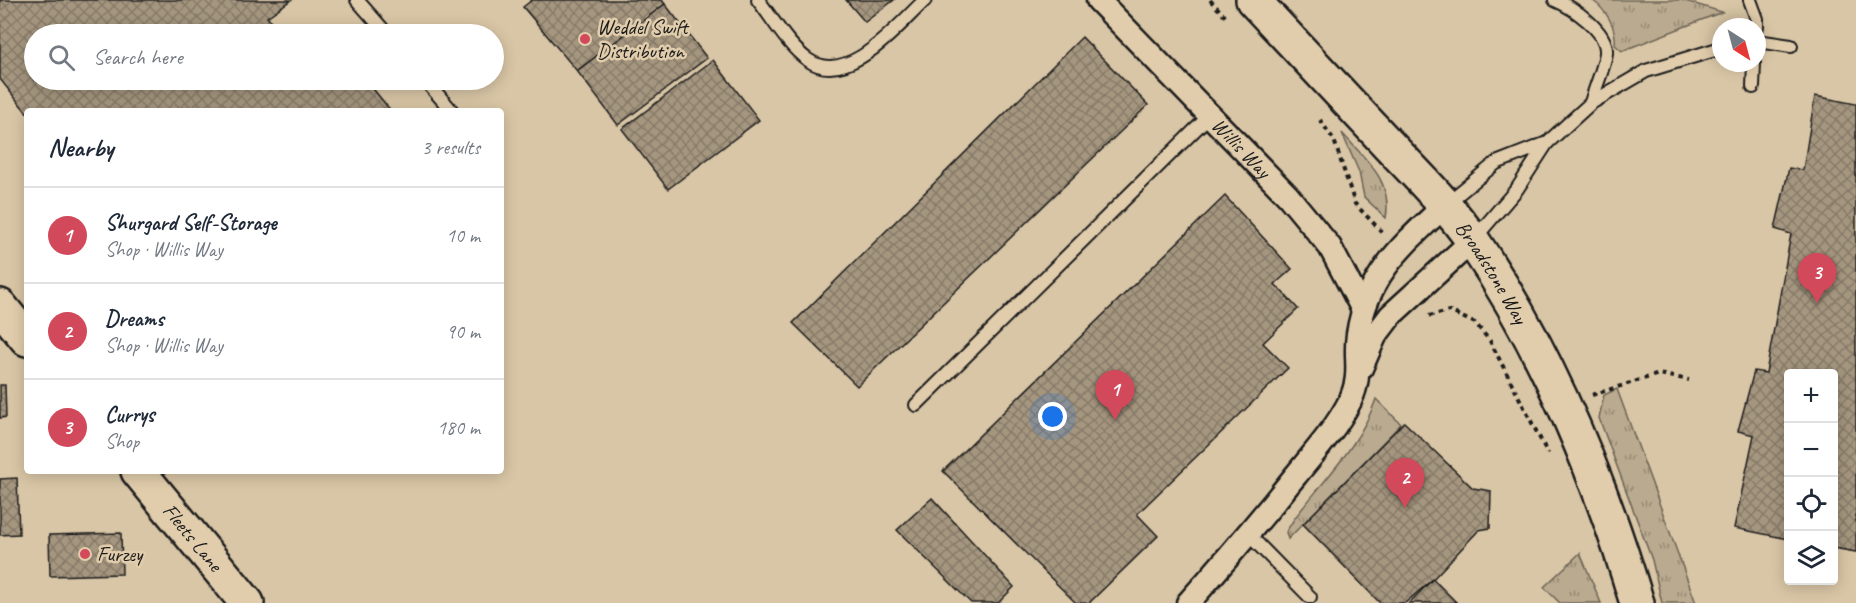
<!DOCTYPE html>
<meta charset="utf-8">
<style>
:root{--surface:#fff;--page:#f2f2f3;--text:#1f2937;--muted:#747a83;--line:#e0e1e3;--accent:#d1495b}
body{margin:0;font-family:Caveat,sans-serif;background:var(--page);color:var(--text)}
.controls{position:absolute;right:18px;bottom:18px;display:grid;overflow:hidden;border-radius:6px;box-shadow:0 3px 15px #0003}
.controls button{width:54px;height:54px;display:grid;place-items:center;padding:0;border:0;border-bottom:2px solid var(--line);background:var(--surface);color:var(--text);font:30px sans-serif}
.compass{position:absolute;left:1712px;top:18px;width:54px;height:54px;border-radius:50%;background:var(--surface);box-shadow:0 3px 15px #0003;rotate:144deg}
.you{position:absolute;left:1053px;top:417px;width:21px;height:21px;margin:-15px;border:4px solid #fff;border-radius:50%;background:#1a73e8;box-shadow:0 0 0 9px #1a73e833}
.badge{display:grid;place-items:center;width:39px;height:39px;border-radius:50%;background:var(--accent);color:#fff;font-size:20px;font-weight:700}
.pin{position:absolute;translate:-50% -50px;filter:drop-shadow(0 2px 3px #0008)}
.pin::after{content:'';position:absolute;top:32px;width:21px;height:18px;background:inherit;clip-path:polygon(0 0,100% 0,50% 100%)}
.list{margin:0;padding:0;list-style:none}
h2{display:flex;justify-content:space-between;align-items:center;height:78px;margin:0;padding:0 24px;font-size:26px}
h2 small{font-size:20px;font-weight:400;color:var(--muted)}
.list li{display:grid;grid-template-columns:39px 1fr auto;gap:18px;align-items:center;box-sizing:border-box;height:96px;padding:0 24px;border-top:2px solid var(--line)}
.list b{display:block;font-size:22px;white-space:nowrap}
.list p{margin:0;font-size:20px;white-space:nowrap;color:var(--muted)}
.list em{font-size:20px;font-style:normal;color:var(--muted)}
.icon{flex:none;width:33px;height:33px;fill:none;stroke:currentColor;stroke-width:2;stroke-linecap:round;stroke-linejoin:round}
.map{position:relative;flex:none;width:1856px;height:603px;overflow:hidden}
.search{position:absolute;background:var(--surface);box-shadow:0 3px 15px #0003;left:24px;top:24px;width:480px;height:66px;display:flex;align-items:center;gap:15px;box-sizing:border-box;padding:0 21px;border-radius:33px;color:var(--muted);font-size:22px}
.panel{position:absolute;background:var(--surface);box-shadow:0 3px 15px #0003;left:24px;top:108px;width:480px;height:366px;border-radius:6px}
.map>svg:first-child{display:block}
.grass{fill:url(#grass-tufts);stroke:#6b6356;stroke-width:1.5}
.building{fill:url(#building-cross-hatch);stroke:#1c1c1c;stroke-width:1.5}
.lines{fill:none;stroke-linecap:round;stroke-linejoin:round}
.lane-casing{stroke:#1c1c1c;stroke-width:16}
.street-casing{stroke:#1c1c1c;stroke-width:27}
.secondary-casing{stroke:#1c1c1c;stroke-width:38}
.primary-casing{stroke:#1c1c1c;stroke-width:38}
.path{stroke:#1c1c1c;stroke-width:4;stroke-dasharray:4.5 4.5;stroke-linecap:butt}
.lane{stroke:#e1cdac;stroke-width:12}
.street{stroke:#e1cdac;stroke-width:22}
.secondary{stroke:#e1cdac;stroke-width:33}
.primary{stroke:#e1cdac;stroke-width:33}
.poi-dot{fill:#d1495b;stroke:#e1cdac;stroke-width:2}
.labels{text-anchor:middle;stroke-width:5;stroke-linejoin:round;paint-order:stroke}
.poi-label{font-size:21px;fill:#1c1c1c;stroke:#e1cdac;text-anchor:start}
.street-label{font-size:21px;fill:#1c1c1c;stroke:#e1cdac}
</style>
<div class="map">
<svg width="1856" height="603" viewBox="0 0 1856 603">
<defs>
<pattern id="grass-tufts" width="24" height="20" patternUnits="userSpaceOnUse" patternTransform="scale(1.5)"><rect width="24" height="20" fill="#baaa8f"/><path d="M3 7l-1-3M5 7V3M7 7l1-3M15 17l-1-3M17 17v-4M19 17l1-3" fill="none" stroke="#968a74"/></pattern>
<pattern id="building-cross-hatch" width="8" height="8" patternUnits="userSpaceOnUse" patternTransform="scale(1.5)"><rect width="8" height="8" fill="#a5967f"/><path d="M0 0l8 8M0 8l8-8" fill="none" stroke="#867a67"/></pattern>
</defs>
<rect width="100%" height="100%" fill="#d9c6a6"/>
<filter id="ink" filterUnits="userSpaceOnUse"><feTurbulence type="fractalNoise" baseFrequency=".0167" numOctaves="2"/><feDisplacementMap in="SourceGraphic" scale="12" xChannelSelector="R" yChannelSelector="G"/><feConvolveMatrix kernelMatrix="1 2 1 2 8 2 1 2 1" color-interpolation-filters="sRGB"/></filter>
<g filter="url(#ink)">
<g class="grass">
<path d="M1592 0H1682L1722 12 1622 51 1615 45C1617 27 1606 10 1592 0Z"/>
<path d="M1342 133C1365 159 1393 180 1386 218L1364 197 1359 172Z"/>
<polygon points="1617,389 1696,603 1662,603 1652,560 1599,418 1604,395"/>
<path d="M1376 399 1401 424 1288 539 1286 532 1294 519C1323 481 1361 444 1376 399Z"/>
<polygon points="1580,553 1601,603 1560,603 1544,587"/>
</g>
<g class="building">
<polygon points="0,0 291,0 267,17 284,34 34,34 34,80 332,80 339,86 347,80 366,80 391,111 27,113 0,79"/>
<polygon points="532,0 662,0 665,4 577,71 523,7"/>
<polygon points="846,0 894,0 865,22"/>
<polygon points="665,4 707,58 618,125 577,71"/>
<polygon points="1082,37 1148,105 857,386 793,323"/>
<polygon points="713,60 759,120 668,189 622,129"/>
<polygon points="1815,96 1856,104 1856,552 1834,548 1834,374 1788,374 1788,539 1734,528 1754,435 1738,431 1754,371 1766,373 1791,234 1775,229 1789,168 1803,170"/>
<polygon points="1225,196 1292,269 1275,284 1298,309 1263,343 1288,368 1137,514 1158,536 1089,603 1076,603 943,471"/>
<polygon points="0,385 5,385 6,417 0,418"/>
<polygon points="1404,422 1473,488 1491,491 1490,528 1479,530 1433,579 1405,603 1380,603 1303,524"/>
<polygon points="17,478 19,534 0,535 0,479"/>
<polygon points="932,498 1014,587 998,603 971,603 897,530"/>
<polygon points="121,533 122,574 50,576 49,535"/>
<polygon points="1433,579 1457,603 1409,603"/>
</g>
<g class="lines">
<defs>
<g id="lane">
<polyline points="357,0 387,34"/>
<path d="M758 0C773 19 788 46 808 60 848 88 898 25 925 0"/>
<path d="M1555 0C1572 7 1608 31 1606 53 1604 69 1595 87 1591 103"/>
<polyline points="1750,0 1757,19 1757,27"/>
<polyline points="1757,41 1791,46"/>
<polyline points="425,80 452,111"/>
<polyline points="1753,87 1754,63"/>
<polyline points="1446,204 1496,163 1547,143"/>
<polyline points="1474,239 1517,189 1547,143 1591,103 1646,71 1721,48"/>
<polyline points="916,405 1210,115"/>
<polyline points="1249,535 1310,597"/>
</g>
<g id="street">
<path id="s1" d="M1098 0 1288 196 1330 247 1363 310"/>
<polyline points="1361,368 1375,336 1391,315 1472,241"/>
<path d="M1188 603C1225 561 1261 519 1296 475 1315 452 1337 427 1350 401 1363 373 1354 360 1358 334 1367 275 1403 245 1444 206"/>
</g>
<g id="secondary">
<polyline points="0,306 27,339"/>
<path id="s2" d="M138 471 247 603"/>
</g>
<g id="primary">
<path id="s3" d="M1253 0C1297 47 1342 95 1386 142 1416 174 1448 205 1473 241 1546 349 1600 479 1637 603"/>
</g>
</defs>
<use href="#lane" class="lane-casing"/>
<use href="#street" class="street-casing"/>
<use href="#secondary" class="secondary-casing"/>
<use href="#primary" class="primary-casing"/>
<g class="path">
<polyline points="1210,0 1226,17"/>
<polyline points="1320,120 1334,140 1355,204 1382,232"/>
<polyline points="1429,316 1449,311 1475,323 1490,341 1548,454"/>
<polyline points="1592,395 1659,374 1689,380"/>
</g>
<use href="#lane" class="lane"/>
<use href="#street" class="street"/>
<use href="#secondary" class="secondary"/>
<use href="#primary" class="primary"/>
</g>
</g>
<g class="poi-dot">
<circle cx="585" cy="39" r="6"/>
<circle cx="85" cy="554" r="6"/>
</g>
<g class="labels">
<g class="poi-label">
<text x="597" y="34">Weddel Swift<tspan x="597" dy="24">Distribution</tspan></text>
<text x="97" y="561">Furzey</text>
</g>
<g class="street-label">
<text dy="7" stroke="none"><textPath href="#s1" startOffset="206">Willis Way</textPath></text>
<text dy="7" stroke="none"><textPath href="#s3" startOffset="363">Broadstone Way</textPath></text>
<text dy="7" stroke="none"><textPath href="#s2" startOffset="86">Fleets Lane</textPath></text>
</g>
</g>
</svg>
<div class="controls">
<button>+</button>
<button>−</button>
<button><svg class="icon" aria-label="locate" viewBox="0 0 24 24"><circle cx="12" cy="12" r="6"/><path d="M12 2v4M12 18v4M2 12h4M18 12h4"/></svg></button>
<button><svg class="icon" aria-label="layers" viewBox="0 0 24 24"><path d="M12 4l9 5-9 5-9-5zM3 14l9 5 9-5"/></svg></button>
</div>
<svg class="compass" viewBox="-18 -18 36 36"><path d="M0-13l5 13h-10z" fill="#e53935"/><path d="M0 13l5-13h-10z" fill="#747a83"/></svg>
<div class="you"></div>
<div class="pin badge" style="left:1115px;top:420px">1</div>
<div class="pin badge" style="left:1405px;top:508px">2</div>
<div class="pin badge" style="left:1817px;top:303px">3</div>
<div class="search"><svg class="icon" aria-label="search" viewBox="0 0 24 24"><circle cx="10" cy="10" r="6"/><path d="M15 15l6 6"/></svg>Search here</div>
<section class="panel">
<h2>Nearby<small>3 results</small></h2>
<ul class="list">
<li><span class="badge">1</span><div><b>Shurgard Self-Storage</b><p>Shop · Willis Way</p></div><em>10 m</em></li>
<li><span class="badge">2</span><div><b>Dreams</b><p>Shop · Willis Way</p></div><em>90 m</em></li>
<li><span class="badge">3</span><div><b>Currys</b><p>Shop</p></div><em>180 m</em></li>
</ul>
</section>
</div>
